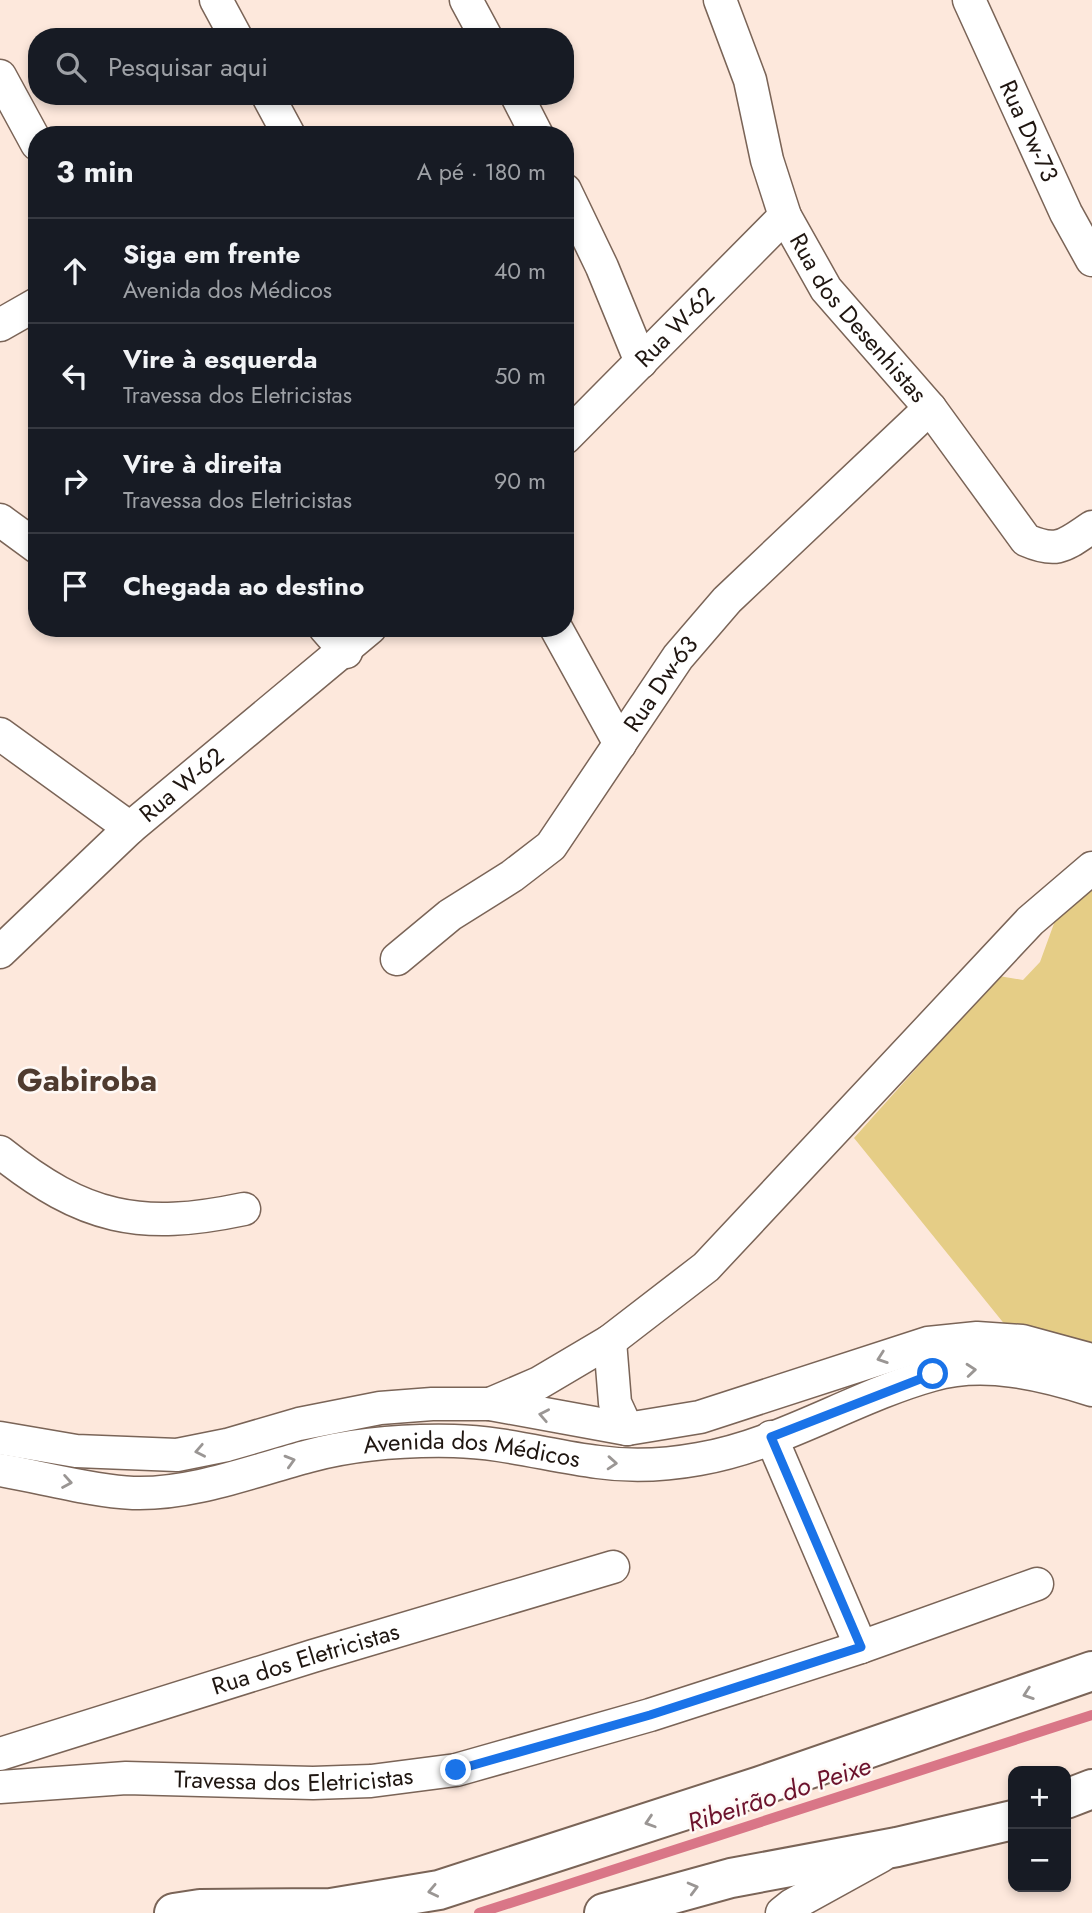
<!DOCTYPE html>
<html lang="pt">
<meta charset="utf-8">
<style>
:root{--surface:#171b24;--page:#20242c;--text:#f1f3f6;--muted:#9ea1a6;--line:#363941}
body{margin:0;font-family:Jost,sans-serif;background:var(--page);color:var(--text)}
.controls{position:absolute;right:21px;bottom:21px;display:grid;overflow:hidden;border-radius:14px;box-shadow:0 4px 10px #0003}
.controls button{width:63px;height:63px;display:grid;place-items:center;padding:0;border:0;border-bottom:2px solid var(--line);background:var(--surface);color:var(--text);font:35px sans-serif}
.stop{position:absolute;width:21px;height:21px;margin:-16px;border:5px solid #1a73e8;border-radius:50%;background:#fff}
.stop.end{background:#1a73e8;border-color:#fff;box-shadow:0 2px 7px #0008}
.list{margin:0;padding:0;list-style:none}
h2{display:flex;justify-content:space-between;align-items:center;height:91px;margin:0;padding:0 28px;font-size:30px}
h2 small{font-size:23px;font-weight:400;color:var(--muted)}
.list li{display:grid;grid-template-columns:46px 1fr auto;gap:21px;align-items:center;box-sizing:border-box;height:105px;padding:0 28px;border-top:2px solid var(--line)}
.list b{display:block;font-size:26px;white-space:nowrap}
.list p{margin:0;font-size:23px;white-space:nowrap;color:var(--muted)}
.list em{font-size:23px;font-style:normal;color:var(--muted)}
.icon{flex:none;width:38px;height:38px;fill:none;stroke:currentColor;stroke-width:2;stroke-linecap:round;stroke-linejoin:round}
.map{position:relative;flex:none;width:1092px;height:1913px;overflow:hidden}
.search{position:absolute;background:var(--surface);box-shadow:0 4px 10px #0003;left:28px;top:28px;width:546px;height:77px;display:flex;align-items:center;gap:18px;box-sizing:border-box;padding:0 24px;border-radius:28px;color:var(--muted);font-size:26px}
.panel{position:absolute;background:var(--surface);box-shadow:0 4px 10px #0003;left:28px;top:126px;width:546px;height:511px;border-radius:28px}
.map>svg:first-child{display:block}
.green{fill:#e5cd86}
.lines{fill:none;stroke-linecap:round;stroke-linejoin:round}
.stream{stroke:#d97687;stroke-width:10}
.minor-casing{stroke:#7a6457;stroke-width:35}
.tertiary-casing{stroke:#7a6457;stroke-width:42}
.minor{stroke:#fff;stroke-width:32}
.tertiary{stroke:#fff;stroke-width:38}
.oneway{stroke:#9a9694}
.route{stroke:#1a73e8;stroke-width:9}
.labels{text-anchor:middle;stroke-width:5;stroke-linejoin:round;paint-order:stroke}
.street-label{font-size:24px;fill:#1f1611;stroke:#fef9f6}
.water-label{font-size:26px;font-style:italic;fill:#6c122c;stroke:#fef9f6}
.district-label{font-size:32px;font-weight:bold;fill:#4f3b2f;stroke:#fef9f6}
</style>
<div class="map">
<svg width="1092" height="1913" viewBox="0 0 1092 1913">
<rect width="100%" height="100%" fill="#fde8dc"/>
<polygon class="green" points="1092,885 1092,1350 1006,1326 854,1138 999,976 1023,980 1040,962 1056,918"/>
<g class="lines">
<polyline class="stream" points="479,1913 1092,1715"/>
<defs>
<g id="minor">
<polyline points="216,0 236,37"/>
<polyline points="466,0 486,37"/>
<path id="s1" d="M720 0 750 80 767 160 785 216 826 289 930 408 1026 540C1058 554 1065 545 1092 527"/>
<path id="s2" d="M969 0 1066 213 1092 260"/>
<polyline points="0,76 37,144"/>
<polyline points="268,96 289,135"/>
<polyline points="517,96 537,135"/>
<polyline points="565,190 602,267 641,362"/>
<polyline points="0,325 37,304"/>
<path id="s3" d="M565 438 785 216"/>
<polyline points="0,520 37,547"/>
<polyline points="325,628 346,652"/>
<polyline points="556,628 620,744"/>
<polyline points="0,734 130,828"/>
<path id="s4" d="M0 952 130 828 370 628"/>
<path id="s5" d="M397 959 450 915 512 876 551 846 678 657 727 600 930 408"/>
<path d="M0 1152C84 1219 140 1231 244 1209"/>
<polyline points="610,1341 615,1403 627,1429"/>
<polyline points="490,1404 539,1383 610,1341 706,1267 1030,921 1092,868"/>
<polyline points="771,1437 861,1647"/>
<polyline points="0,1438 76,1451 177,1455 227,1445 299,1424 380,1408 432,1404 490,1404 627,1429 700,1417 928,1343 977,1338 1022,1341 1092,1360"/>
<path id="s6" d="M0 1470C41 1477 92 1491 133 1493 192 1495 252 1471 309 1456 354 1444 407 1440 454 1441 503 1442 550 1456 598 1462 632 1467 666 1465 699 1459 781 1445 853 1397 932 1375 984 1360 1042 1374 1092 1390"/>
<path id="s7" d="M0 1754 313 1656 613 1567"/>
<path id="s8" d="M0 1787 126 1778 313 1783 371 1781 456 1770 650 1715 861 1647 1037 1584"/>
<polyline points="782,1913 792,1905 881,1856"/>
</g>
<g id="tertiary">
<polyline points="1066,1799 1092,1789"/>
<polyline points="174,1913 200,1909 331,1908 439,1890 760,1786 1092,1671"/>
<polyline points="604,1913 731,1878 897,1847 1013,1820"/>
</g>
</defs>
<use href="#minor" class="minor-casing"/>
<use href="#tertiary" class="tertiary-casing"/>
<use href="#minor" class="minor"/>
<use href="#tertiary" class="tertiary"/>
</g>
<defs><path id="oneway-chevron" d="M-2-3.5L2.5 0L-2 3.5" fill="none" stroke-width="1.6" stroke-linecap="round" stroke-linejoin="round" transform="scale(1.75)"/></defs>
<g class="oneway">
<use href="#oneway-chevron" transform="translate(882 1358) rotate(161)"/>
<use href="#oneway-chevron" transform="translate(971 1370) rotate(-5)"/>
<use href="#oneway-chevron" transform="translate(544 1415) rotate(-169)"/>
<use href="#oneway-chevron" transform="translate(200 1451) rotate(169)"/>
<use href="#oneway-chevron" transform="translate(290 1461) rotate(-16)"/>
<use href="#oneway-chevron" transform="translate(612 1463) rotate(4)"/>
<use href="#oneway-chevron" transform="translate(67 1482) rotate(10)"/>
<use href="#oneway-chevron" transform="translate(1028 1694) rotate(161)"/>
<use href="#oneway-chevron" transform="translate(650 1822) rotate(162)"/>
<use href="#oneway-chevron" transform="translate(693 1888) rotate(-15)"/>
<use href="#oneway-chevron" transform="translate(433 1891) rotate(168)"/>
</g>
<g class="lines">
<polyline class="route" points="456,1770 650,1715 861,1647 771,1437 933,1374"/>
</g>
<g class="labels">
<g class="street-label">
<text dy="8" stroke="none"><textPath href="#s2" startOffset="144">Rua Dw-73</textPath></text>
<text dy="8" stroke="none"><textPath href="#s1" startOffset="352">Rua dos Desenhistas</textPath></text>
<text dy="8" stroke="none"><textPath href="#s3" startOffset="156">Rua W-62</textPath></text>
<text dy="8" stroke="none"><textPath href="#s5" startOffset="387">Rua Dw-63</textPath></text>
<text dy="8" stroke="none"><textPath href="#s4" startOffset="247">Rua W-62</textPath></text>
<text dy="8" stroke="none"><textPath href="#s6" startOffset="480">Avenida dos Médicos</textPath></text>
<text dy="8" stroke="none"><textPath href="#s7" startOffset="320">Rua dos Eletricistas</textPath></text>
<text dy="8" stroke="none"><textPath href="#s8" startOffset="294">Travessa dos Eletricistas</textPath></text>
</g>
<g class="water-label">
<text transform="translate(779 1794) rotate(-18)" y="9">Ribeirão do Peixe</text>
</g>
<g class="district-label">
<text x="87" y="1091">Gabiroba</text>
</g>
</g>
</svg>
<div class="controls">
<button>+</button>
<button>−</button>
</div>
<div class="stop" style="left:933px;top:1374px"></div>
<div class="stop end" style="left:456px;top:1770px"></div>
<div class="search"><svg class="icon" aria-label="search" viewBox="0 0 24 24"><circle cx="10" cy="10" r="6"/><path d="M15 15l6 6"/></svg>Pesquisar aqui</div>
<section class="panel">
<h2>3 min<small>A pé · 180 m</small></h2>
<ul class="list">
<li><svg class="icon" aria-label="ahead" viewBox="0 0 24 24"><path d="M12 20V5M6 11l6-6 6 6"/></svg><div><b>Siga em frente</b><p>Avenida dos Médicos</p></div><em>40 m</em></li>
<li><svg class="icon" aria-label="left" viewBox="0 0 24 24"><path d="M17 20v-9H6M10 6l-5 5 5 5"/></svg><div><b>Vire à esquerda</b><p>Travessa dos Eletricistas</p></div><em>50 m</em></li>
<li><svg class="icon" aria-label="right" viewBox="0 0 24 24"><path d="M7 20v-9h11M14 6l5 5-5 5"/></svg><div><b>Vire à direita</b><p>Travessa dos Eletricistas</p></div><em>90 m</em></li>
<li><svg class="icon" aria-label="arrive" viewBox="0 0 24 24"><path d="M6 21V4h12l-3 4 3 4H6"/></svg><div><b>Chegada ao destino</b></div></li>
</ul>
</section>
</div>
